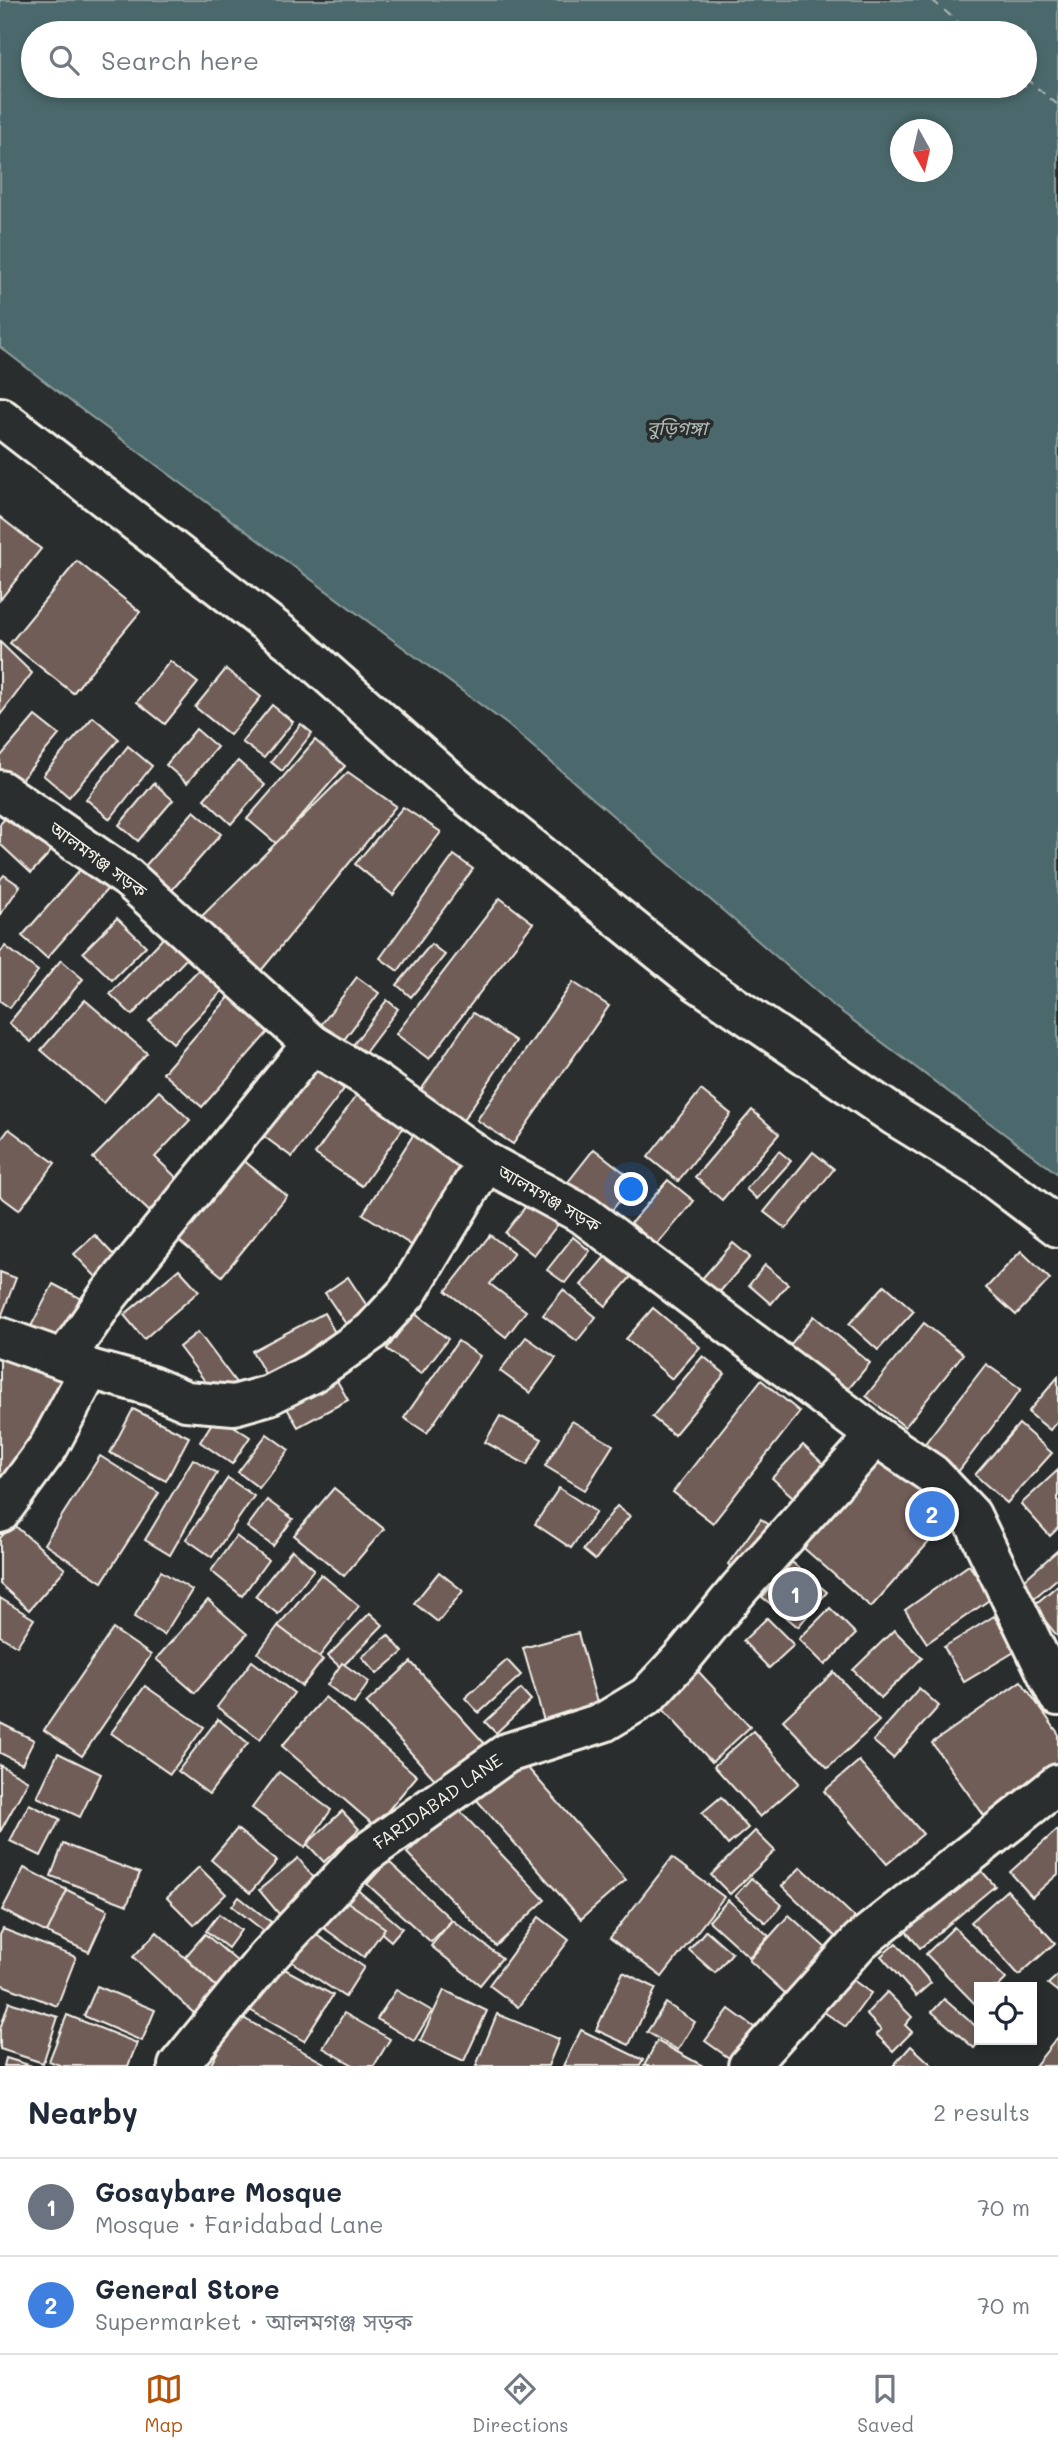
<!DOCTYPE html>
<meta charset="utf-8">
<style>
:root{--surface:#fff;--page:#f2f2f3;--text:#1f2937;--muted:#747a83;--line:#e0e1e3;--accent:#b45309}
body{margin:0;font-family:Mali,"Noto Sans Bengali",sans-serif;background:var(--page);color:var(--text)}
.controls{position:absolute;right:21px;bottom:21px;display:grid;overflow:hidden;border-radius:0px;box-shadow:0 4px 10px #0003}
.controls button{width:63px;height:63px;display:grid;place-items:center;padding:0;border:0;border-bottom:2px solid var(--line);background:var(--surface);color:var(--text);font:35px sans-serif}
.compass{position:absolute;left:890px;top:119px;width:63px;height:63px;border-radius:50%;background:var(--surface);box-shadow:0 4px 10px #0003;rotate:172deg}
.you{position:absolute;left:632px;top:1190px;width:24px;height:24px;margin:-18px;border:5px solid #fff;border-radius:50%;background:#1a73e8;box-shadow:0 0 0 10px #1a73e833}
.badge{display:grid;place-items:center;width:46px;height:46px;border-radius:50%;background:var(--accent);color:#fff;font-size:23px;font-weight:700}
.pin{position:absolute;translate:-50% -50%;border:4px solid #fff;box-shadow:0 2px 7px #0006}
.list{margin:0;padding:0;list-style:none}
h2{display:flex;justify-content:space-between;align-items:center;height:91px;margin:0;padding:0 28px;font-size:30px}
h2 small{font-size:23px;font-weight:400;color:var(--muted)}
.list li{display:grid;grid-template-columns:46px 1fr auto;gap:21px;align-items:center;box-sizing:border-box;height:98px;padding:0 28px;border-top:2px solid var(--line)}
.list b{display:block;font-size:26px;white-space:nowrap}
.list p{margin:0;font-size:23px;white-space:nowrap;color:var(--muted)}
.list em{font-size:23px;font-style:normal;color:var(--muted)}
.icon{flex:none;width:38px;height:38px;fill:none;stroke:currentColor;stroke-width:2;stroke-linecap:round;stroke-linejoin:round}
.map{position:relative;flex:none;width:1058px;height:2066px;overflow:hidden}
.search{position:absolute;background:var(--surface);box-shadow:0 4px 10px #0003;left:21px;right:21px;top:21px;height:77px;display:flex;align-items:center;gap:18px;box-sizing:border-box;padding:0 24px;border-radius:38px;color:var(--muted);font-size:26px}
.sheet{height:287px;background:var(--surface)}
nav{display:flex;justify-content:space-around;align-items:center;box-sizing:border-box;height:98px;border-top:2px solid var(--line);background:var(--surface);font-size:19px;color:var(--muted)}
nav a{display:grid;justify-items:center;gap:4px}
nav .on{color:var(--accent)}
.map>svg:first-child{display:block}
.water{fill:#4b696c;stroke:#8f9f9e;stroke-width:2;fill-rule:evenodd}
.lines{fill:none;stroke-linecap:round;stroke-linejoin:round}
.ferry{stroke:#b0bbb6;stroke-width:2;stroke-dasharray:9 7;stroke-linecap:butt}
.building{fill:#705d59;stroke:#f4f1e8;stroke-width:2}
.minor-casing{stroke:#f4f1e8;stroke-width:44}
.minor{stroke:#2a2d2e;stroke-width:38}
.labels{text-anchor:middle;stroke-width:7;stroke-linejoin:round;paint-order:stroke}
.street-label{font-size:18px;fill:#f4f1e8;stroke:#2a2d2e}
.water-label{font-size:19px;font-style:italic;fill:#b0bbb6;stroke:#2a2d2e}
</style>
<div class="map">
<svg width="1058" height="2066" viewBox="0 0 1058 2066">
<rect width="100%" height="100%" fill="#2a2d2e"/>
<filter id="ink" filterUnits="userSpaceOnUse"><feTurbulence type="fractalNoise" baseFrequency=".0143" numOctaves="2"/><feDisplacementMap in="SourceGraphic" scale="14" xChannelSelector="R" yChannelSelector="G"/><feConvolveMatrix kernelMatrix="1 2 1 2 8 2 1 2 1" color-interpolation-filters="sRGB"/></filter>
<g filter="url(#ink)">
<path class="water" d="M0 0H1058V1174L831 1004 508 725 78 407 0 347ZM33 33H1025V86H33ZM900 130H942V172H900Z"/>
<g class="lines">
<g class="ferry">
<polyline points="932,0 971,33"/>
<polyline points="1025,78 1058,105"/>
</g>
</g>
<g class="building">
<polygon points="0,517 41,549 0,600"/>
<polygon points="77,561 140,612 73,693 10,643"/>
<polygon points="0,642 32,673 0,715"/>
<polygon points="170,661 198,683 165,724 137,702"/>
<polygon points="226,669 261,697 230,735 195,707"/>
<polygon points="272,705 293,722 264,758 242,742"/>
<polygon points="35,716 59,735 15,787 0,774 0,757"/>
<polygon points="93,717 119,739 69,797 43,775"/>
<polygon points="301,724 312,733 282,771 271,762"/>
<polygon points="196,729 217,747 187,783 166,765"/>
<polygon points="315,740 345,766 277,844 247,819"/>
<polygon points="128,746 152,766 110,819 86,799"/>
<polygon points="238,761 265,785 231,824 204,799"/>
<polygon points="348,772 396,806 260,972 200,918"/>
<polygon points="154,783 173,800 138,841 119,825"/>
<polygon points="16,807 57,845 31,873 0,844 0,824"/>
<polygon points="403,807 441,832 393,895 355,864"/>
<polygon points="194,811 221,834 172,890 145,866"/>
<polygon points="454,855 473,869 398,971 380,958"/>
<polygon points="85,864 110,886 47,958 22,936"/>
<polygon points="4,875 20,886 0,915 0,880"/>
<polygon points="500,898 533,923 429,1059 396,1034"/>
<polygon points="117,918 146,946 112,980 83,952"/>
<polygon points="168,933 191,954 132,1015 110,994"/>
<polygon points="431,944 445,955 411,997 397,985"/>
<polygon points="5,946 38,971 10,1008 0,1001 0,953"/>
<polygon points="61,960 83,979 31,1042 9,1023"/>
<polygon points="206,962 229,984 173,1043 149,1021"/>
<polygon points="357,977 379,993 337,1049 315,1033"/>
<polygon points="573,982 609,1006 513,1144 477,1120"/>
<polygon points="230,996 269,1031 202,1107 163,1073"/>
<polygon points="85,1000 147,1053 103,1103 41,1050"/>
<polygon points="387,1000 398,1009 364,1054 353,1045"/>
<polygon points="473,1013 516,1041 462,1122 419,1093"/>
<polygon points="310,1064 344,1089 292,1157 258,1132"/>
<polygon points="361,1089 408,1121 362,1186 315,1154"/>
<polygon points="701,1090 731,1114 678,1181 648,1157"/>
<polygon points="159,1091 190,1120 155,1157 182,1183 152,1214 93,1158"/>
<polygon points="752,1110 779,1134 722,1200 695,1177"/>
<polygon points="9,1129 55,1163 19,1210 0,1196 0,1141"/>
<polygon points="417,1129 470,1163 416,1248 363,1214"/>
<polygon points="594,1149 635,1181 609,1214 568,1182"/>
<polygon points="779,1151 791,1161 757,1199 746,1189"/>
<polygon points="813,1152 834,1169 786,1229 764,1212"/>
<polygon points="237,1155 287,1196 222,1276 172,1235"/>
<polygon points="668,1180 694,1201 657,1245 631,1223"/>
<polygon points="533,1197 562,1219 534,1255 505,1233"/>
<polygon points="95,1235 122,1264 102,1283 74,1254"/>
<polygon points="490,1235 514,1253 490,1284 526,1311 506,1337 446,1291"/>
<polygon points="573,1237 590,1251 565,1283 547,1270"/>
<polygon points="733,1243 750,1257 717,1295 700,1281"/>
<polygon points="610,1251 635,1272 606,1306 581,1285"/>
<polygon points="1021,1251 1050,1279 1016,1315 986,1288"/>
<polygon points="765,1265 788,1284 771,1304 749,1285"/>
<polygon points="179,1269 199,1291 144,1339 124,1315"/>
<polygon points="0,1272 16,1278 0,1320"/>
<polygon points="348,1277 375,1318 352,1333 325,1293"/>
<polygon points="53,1284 80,1298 56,1344 29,1330"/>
<polygon points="885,1285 914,1311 878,1350 849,1324"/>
<polygon points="563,1290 596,1317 577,1341 543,1315"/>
<polygon points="653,1308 700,1347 672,1379 626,1339"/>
<polygon points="324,1313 338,1338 267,1377 252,1351"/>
<polygon points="414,1313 448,1339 421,1374 387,1349"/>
<polygon points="814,1316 870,1363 846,1392 790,1345"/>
<polygon points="924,1323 963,1354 905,1427 866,1396"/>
<polygon points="198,1332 240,1388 221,1402 179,1347"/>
<polygon points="526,1337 556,1358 530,1393 500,1371"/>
<polygon points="458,1341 480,1356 427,1433 404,1418"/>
<polygon points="0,1344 65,1373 13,1489 0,1483"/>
<polygon points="703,1356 725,1374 674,1435 652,1417"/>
<polygon points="986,1364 1021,1389 958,1472 923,1446"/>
<polygon points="331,1370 348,1400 298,1427 281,1398"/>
<polygon points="1058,1377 1058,1420 1050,1430 1028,1412"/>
<polygon points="761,1380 800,1412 713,1523 673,1492"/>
<polygon points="133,1409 189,1437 166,1481 110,1453"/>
<polygon points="217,1415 250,1437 232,1464 200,1442"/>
<polygon points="500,1416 542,1439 527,1465 485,1442"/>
<polygon points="572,1421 613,1445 585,1490 545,1466"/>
<polygon points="1019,1424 1052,1453 1007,1503 975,1475"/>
<polygon points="267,1434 289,1450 259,1488 238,1472"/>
<polygon points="803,1445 833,1473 803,1506 772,1478"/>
<polygon points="883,1451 954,1514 871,1607 799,1544"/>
<polygon points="100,1456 159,1493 102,1582 44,1544"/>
<polygon points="193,1459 217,1473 170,1555 145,1540"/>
<polygon points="1058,1470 1058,1528 1050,1536 1021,1504"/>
<polygon points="228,1478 254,1496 212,1557 186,1539"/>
<polygon points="334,1488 384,1529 344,1576 294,1535"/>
<polygon points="559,1488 596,1512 571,1548 535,1524"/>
<polygon points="267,1500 293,1519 273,1546 247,1527"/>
<polygon points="617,1506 630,1516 595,1560 583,1550"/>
<polygon points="761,1519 778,1531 744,1576 728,1564"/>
<polygon points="13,1524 65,1569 29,1610 0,1584 0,1538"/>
<polygon points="236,1536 268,1560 242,1596 211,1571"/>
<polygon points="292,1550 314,1569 278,1614 255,1596"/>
<polygon points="1058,1550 1058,1578 1033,1599 1024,1580"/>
<polygon points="792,1562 827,1592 798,1627 762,1597"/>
<polygon points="969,1565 992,1598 927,1643 905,1610"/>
<polygon points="161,1571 192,1590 164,1635 134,1617"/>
<polygon points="439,1572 463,1591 438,1622 414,1603"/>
<polygon points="321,1574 359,1606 318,1658 278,1626"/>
<polygon points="1058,1585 1058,1637 1033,1606"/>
<polygon points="0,1598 34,1619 17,1646 0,1636"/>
<polygon points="208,1600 247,1634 195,1693 156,1659"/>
<polygon points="830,1608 856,1634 825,1665 799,1639"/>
<polygon points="370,1613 383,1625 341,1668 328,1656"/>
<polygon points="994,1616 1016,1651 964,1682 944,1647"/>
<polygon points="767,1618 794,1645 769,1668 743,1641"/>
<polygon points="278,1626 323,1660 302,1686 258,1653"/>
<polygon points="113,1629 151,1655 82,1756 44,1730"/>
<polygon points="894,1630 922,1658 881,1698 853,1670"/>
<polygon points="578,1633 600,1714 546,1728 523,1648"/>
<polygon points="388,1635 403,1652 377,1674 362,1657"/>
<polygon points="507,1660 521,1675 479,1713 465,1698"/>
<polygon points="252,1661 294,1693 260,1739 217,1707"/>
<polygon points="411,1662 485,1744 440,1785 366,1703"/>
<polygon points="342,1663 369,1682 354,1704 327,1685"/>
<polygon points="697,1670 750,1727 712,1762 658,1704"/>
<polygon points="834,1672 879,1721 828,1768 783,1720"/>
<polygon points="1021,1681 1058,1733 1058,1772 988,1821 932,1743"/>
<polygon points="145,1686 204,1727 170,1774 111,1733"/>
<polygon points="919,1688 939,1706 893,1758 873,1741"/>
<polygon points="521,1689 531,1700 496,1733 485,1722"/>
<polygon points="325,1697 417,1776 375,1826 282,1746"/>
<polygon points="218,1719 248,1743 209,1794 178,1771"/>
<polygon points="0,1723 34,1740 22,1764 0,1753"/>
<polygon points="753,1731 799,1783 760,1817 714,1766"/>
<polygon points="58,1753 101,1774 80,1817 37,1797"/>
<polygon points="520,1759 626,1880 581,1919 475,1798"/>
<polygon points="859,1761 923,1834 887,1864 824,1791"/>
<polygon points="0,1765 28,1781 0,1832"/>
<polygon points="279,1772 331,1810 305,1847 252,1808"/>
<polygon points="721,1797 748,1828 728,1845 702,1813"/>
<polygon points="29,1804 60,1819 41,1856 10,1841"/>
<polygon points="456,1807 545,1900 496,1946 407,1853"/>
<polygon points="342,1811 359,1829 324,1862 307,1844"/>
<polygon points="237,1829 277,1861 250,1893 211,1860"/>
<polygon points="1058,1829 1058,1874 1032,1897 1010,1872"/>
<polygon points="755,1831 775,1851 730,1894 711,1875"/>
<polygon points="63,1844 140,1873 127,1905 51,1876"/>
<polygon points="298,1858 317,1882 279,1914 259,1890"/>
<polygon points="672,1858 724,1897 662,1977 610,1938"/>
<polygon points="388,1861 452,1920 431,1942 367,1884"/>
<polygon points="199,1867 226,1894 194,1925 167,1898"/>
<polygon points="801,1867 861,1923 842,1943 782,1886"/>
<polygon points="24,1868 69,1891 47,1933 2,1910"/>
<polygon points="980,1869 995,1886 920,1948 905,1930"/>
<polygon points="751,1878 782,1905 766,1923 735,1896"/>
<polygon points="347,1881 402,1928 391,1941 336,1894"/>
<polygon points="67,1890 108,1910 89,1952 47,1933"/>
<polygon points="1007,1890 1055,1943 1019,1975 971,1922"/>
<polygon points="333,1892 385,1928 364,1957 313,1920"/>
<polygon points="239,1897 271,1922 264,1931 232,1906"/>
<polygon points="728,1900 769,1936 749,1957 709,1921"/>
<polygon points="219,1914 241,1930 228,1948 206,1931"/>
<polygon points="789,1915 827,1949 786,1994 749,1960"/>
<polygon points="539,1917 569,1940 518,2007 489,1985"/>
<polygon points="452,1920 502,1958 480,1985 431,1946"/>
<polygon points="954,1927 1006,1979 998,1987 979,1987 978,2007 926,1954"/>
<polygon points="3,1929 76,1957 57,2006 0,1984 0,1935"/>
<polygon points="309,1930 364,1967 345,1997 289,1960"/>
<polygon points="706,1930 732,1953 715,1973 689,1950"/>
<polygon points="157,1932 221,1991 197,2016 133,1957"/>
<polygon points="205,1934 244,1967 221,1991 185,1957"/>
<polygon points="896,1943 931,1983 916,1996 881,1956"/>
<polygon points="277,1965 333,1995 304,2041 241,2005"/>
<polygon points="623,1972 656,1988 629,2045 596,2030"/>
<polygon points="846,1975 871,1993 846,2027 821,2010"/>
<polygon points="1058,1975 1058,1992 1048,1984"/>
<polygon points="97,1986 155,2010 142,2041 84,2016"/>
<polygon points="396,1990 432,2011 414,2041 377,2019"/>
<polygon points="444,1990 487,2011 464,2061 420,2041"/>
<polygon points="887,1992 912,2017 905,2025 912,2032 893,2051 876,2034 881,2030 866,2014"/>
<polygon points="944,1999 979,2029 981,2040 974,2048 932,2012"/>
<polygon points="9,2002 58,2017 43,2063 0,2049 0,2029"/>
<polygon points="666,2003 695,2022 678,2050 647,2032"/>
<polygon points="729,2009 762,2033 739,2065 705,2041"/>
<polygon points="344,2013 390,2039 374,2066 355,2066 323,2048"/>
<polygon points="497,2014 559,2039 548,2066 476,2066"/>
<polygon points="67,2015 137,2043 128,2066 62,2066 49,2061"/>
<polygon points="238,2015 329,2066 214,2066 211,2064"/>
<polygon points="581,2030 643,2060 640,2066 563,2066"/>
<polygon points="1058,2037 1058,2066 1035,2066"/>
<polygon points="657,2041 703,2066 644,2066"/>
<polygon points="911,2046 933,2066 893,2066"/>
<polygon points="6,2058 32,2066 4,2066"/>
</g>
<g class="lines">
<defs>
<g id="minor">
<polyline points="0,417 294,644 456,787 698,982 895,1116 980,1168 1058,1227"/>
<polyline points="0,790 128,878 312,1044 376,1083 486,1162 584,1215 876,1436 932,1474 971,1515 1058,1696"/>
<polyline points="0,1337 90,1369 151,1386 186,1401 234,1405 269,1395 312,1373 372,1331 407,1293 486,1162"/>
<polyline points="64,1360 108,1296 312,1044"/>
<polyline points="0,1513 49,1446 90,1369"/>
<polyline points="178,2066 264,1961 362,1856 507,1753 604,1722 647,1696 684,1656 739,1589 876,1436"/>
<polyline points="748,2066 860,1941 1058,1784"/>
</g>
</defs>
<use href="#minor" class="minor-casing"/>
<use href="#minor" class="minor"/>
</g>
</g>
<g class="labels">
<g class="street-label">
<text transform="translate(98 860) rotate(36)" y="6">আলমগঞ্জ সড়ক</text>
<text transform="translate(549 1199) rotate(30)" y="6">আলমগঞ্জ সড়ক</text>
<text transform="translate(438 1802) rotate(-35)" y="6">FARIDABAD LANE</text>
</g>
<g class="water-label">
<text x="677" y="435">বুড়িগঙ্গা</text>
</g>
</g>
</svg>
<div class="controls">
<button><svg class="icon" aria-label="locate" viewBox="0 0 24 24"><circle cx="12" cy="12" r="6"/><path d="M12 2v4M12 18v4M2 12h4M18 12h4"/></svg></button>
</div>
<svg class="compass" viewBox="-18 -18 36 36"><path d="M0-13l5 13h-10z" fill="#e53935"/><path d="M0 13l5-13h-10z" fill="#747a83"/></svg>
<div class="you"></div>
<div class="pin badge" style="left:795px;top:1594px;background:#6b7280">1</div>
<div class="pin badge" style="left:932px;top:1514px;background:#3f7fe0">2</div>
<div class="search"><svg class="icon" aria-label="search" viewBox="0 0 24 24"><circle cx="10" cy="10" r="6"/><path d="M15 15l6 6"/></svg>Search here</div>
</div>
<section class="sheet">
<h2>Nearby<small>2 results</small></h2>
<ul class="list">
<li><span class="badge" style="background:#6b7280">1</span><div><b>Gosaybare Mosque</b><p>Mosque · Faridabad Lane</p></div><em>70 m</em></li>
<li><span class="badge" style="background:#3f7fe0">2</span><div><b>General Store</b><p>Supermarket · আলমগঞ্জ সড়ক</p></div><em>70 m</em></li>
</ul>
</section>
<nav>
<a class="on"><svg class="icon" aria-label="map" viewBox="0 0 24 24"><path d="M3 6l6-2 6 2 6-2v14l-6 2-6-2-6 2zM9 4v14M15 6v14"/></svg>Map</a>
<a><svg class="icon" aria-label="directions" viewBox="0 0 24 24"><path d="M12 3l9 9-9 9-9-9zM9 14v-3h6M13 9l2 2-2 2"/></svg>Directions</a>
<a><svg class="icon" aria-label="saved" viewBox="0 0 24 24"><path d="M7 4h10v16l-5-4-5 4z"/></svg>Saved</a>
</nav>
